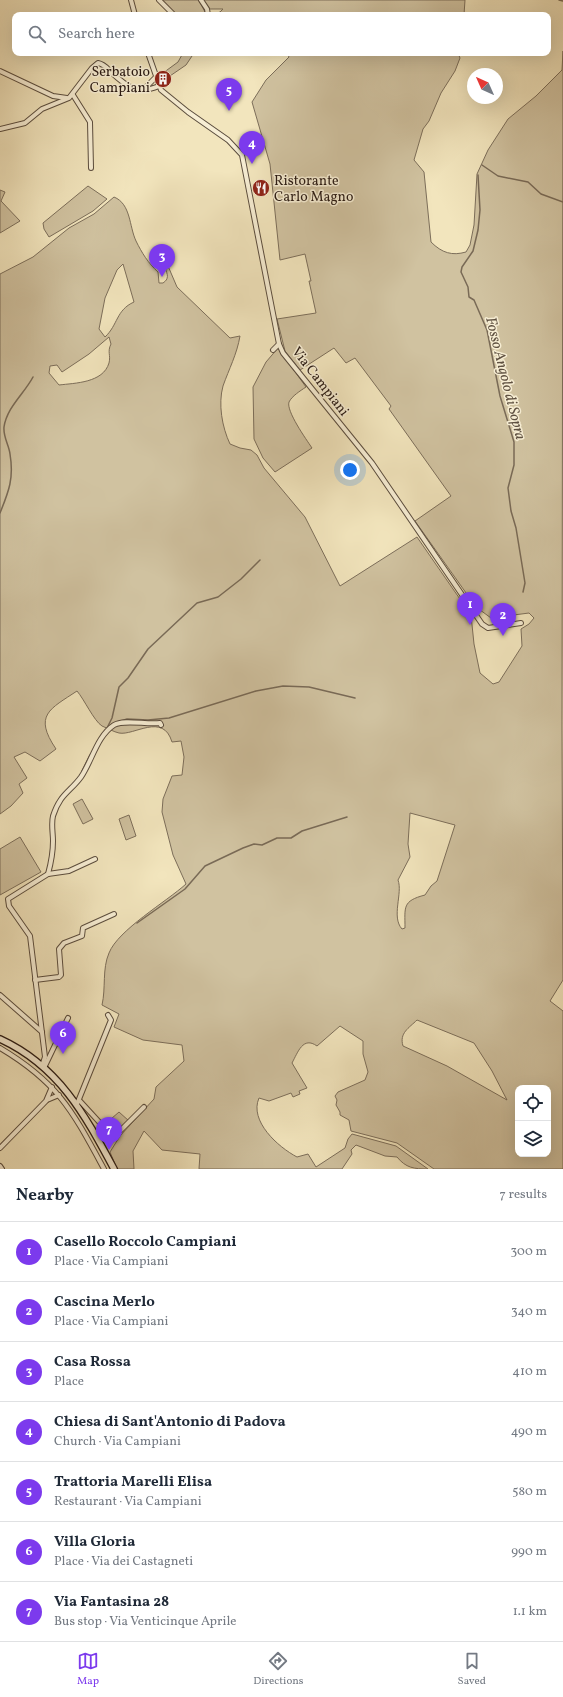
<!DOCTYPE html>
<meta charset="utf-8">
<style>
:root{--surface:#fff;--page:#f2f2f3;--text:#1f2937;--muted:#747a83;--line:#e0e1e3;--accent:#7c3aed}
body{margin:0;font-family:Vollkorn,serif;background:var(--page);color:var(--text)}
.controls{position:absolute;right:12px;bottom:12px;display:grid;overflow:hidden;border-radius:8px;box-shadow:0 4px 16px #0002}
.controls button{width:36px;height:36px;display:grid;place-items:center;padding:0;border:0;border-bottom:1px solid var(--line);background:var(--surface);color:var(--text);font:20px sans-serif}
.compass{position:absolute;left:467px;top:68px;width:36px;height:36px;border-radius:50%;background:var(--surface);box-shadow:0 4px 16px #0002;rotate:315deg}
.you{position:absolute;left:350px;top:470px;width:14px;height:14px;margin:-10px;border:3px solid #fff;border-radius:50%;background:#1a73e8;box-shadow:0 0 0 6px #1a73e833}
.badge{display:grid;place-items:center;width:26px;height:26px;border-radius:50%;background:var(--accent);color:#fff;font-size:13px;font-weight:700}
.pin{position:absolute;translate:-50% -33px;filter:drop-shadow(0 1px 2px #0008)}
.pin::after{content:'';position:absolute;top:21px;width:14px;height:12px;background:inherit;clip-path:polygon(0 0,100% 0,50% 100%)}
.list{margin:0;padding:0;list-style:none}
h2{display:flex;justify-content:space-between;align-items:center;height:52px;margin:0;padding:0 16px;font-size:17px}
h2 small{font-size:13px;font-weight:400;color:var(--muted)}
.list li{display:grid;grid-template-columns:26px 1fr auto;gap:12px;align-items:center;box-sizing:border-box;height:60px;padding:0 16px;border-top:1px solid var(--line)}
.list b{display:block;font-size:15px;white-space:nowrap}
.list p{margin:0;font-size:13px;white-space:nowrap;color:var(--muted)}
.list em{font-size:13px;font-style:normal;color:var(--muted)}
.icon{flex:none;width:22px;height:22px;fill:none;stroke:currentColor;stroke-width:2;stroke-linecap:round;stroke-linejoin:round}
.map{position:relative;flex:none;width:563px;height:1169px;overflow:hidden}
.search{position:absolute;background:var(--surface);box-shadow:0 4px 16px #0002;left:12px;right:12px;top:12px;height:44px;display:flex;align-items:center;gap:10px;box-sizing:border-box;padding:0 14px;border-radius:8px;color:var(--muted);font-size:15px}
.sheet{height:472px;background:var(--surface)}
nav{display:flex;justify-content:space-around;align-items:center;box-sizing:border-box;height:56px;border-top:1px solid var(--line);background:var(--surface);font-size:11px;color:var(--muted)}
nav a{display:grid;justify-items:center;gap:2px}
nav .on{color:var(--accent)}
.map>svg:first-child{display:block}
.green{fill:#d0c2a0;stroke:#7c6e5a;fill-rule:evenodd}
.lines{fill:none;stroke-linecap:round;stroke-linejoin:round}
.stream{stroke:#796a56;stroke-width:1.5}
.street-casing{stroke:#5b4d3e;stroke-width:6}
.secondary-casing{stroke:#291a13;stroke-width:8}
.street{stroke:#f7eed4;stroke-width:4}
.secondary{stroke:#f7eed4;stroke-width:5.5}
.labels{text-anchor:middle;stroke-width:3;stroke-linejoin:round;paint-order:stroke}
.poi-label{font-size:14px;fill:#291a13;stroke:#f7eed4;text-anchor:end}
.street-label{font-size:14px;fill:#291a13;stroke:#f7eed4}
.water-label{font-size:15px;font-style:italic;fill:#5e5040;stroke:#f7eed4}
</style>
<div class="map">
<svg width="563" height="1169" viewBox="0 0 563 1169">
<rect width="100%" height="100%" fill="#f2e5bd"/>
<filter id="stains"><feTurbulence type="fractalNoise" baseFrequency=".005" numOctaves="4"/><feColorMatrix values="0 0 0 0 .2 0 0 0 0 .09 0 0 0 0 .02 0 0 0 .5 -.17"/></filter>
<radialGradient id="worn" r=".72"><stop offset=".6" stop-color="#630" stop-opacity="0"/><stop offset="1" stop-color="#630" stop-opacity=".3"/></radialGradient>
<g class="green">
<polygon points="162,0 199,0 206,14 177,15"/>
<polygon points="203,0 465,0 464,15 211,15 220,12 223,9 208,9"/>
<path d="M563 51 562 726 563 980 550 1001 563 1011V1169H434L397 1143 351 1131 349 1120 340 1115V1112L336 1105 337 1100 335 1096 338 1092 365 1080 368 1072 363 1054V1041L340 1026 317 1046C303 1036 298 1052 292 1063L307 1088 299 1091 300 1094 293 1097 291 1093 269 1101 259 1098C249 1121 278 1147 297 1157L308 1154 316 1167 345 1148 348 1139 352 1134 396 1146 428 1169C414 1169 406 1168 397 1157L385 1156 356 1145 351 1150 352 1154 342 1169H199L200 1154 162 1150 144 1131 133 1151 134 1169H117L110 1152 120 1136 154 1099 156 1087 184 1061 182 1045 143 1040 114 1027 119 1014 102 1005C106 988 102 969 109 953 118 930 166 902 186 884L173 855 162 812 163 799 172 776 182 775 184 757 181 741 172 742C163 712 134 736 119 733 114 732 107 728 102 726 94 721 84 699 77 691 50 709 33 715 56 749L40 761 25 752 14 757 27 778 19 784 23 793 11 806 0 814V274L33 257 69 228 94 214 114 197C131 204 129 226 136 241 142 253 148 263 158 272L159 283H163C169 279 168 275 165 268L168 266 177 287 230 338 240 336C237 354 229 369 223 386 218 404 222 427 230 444L240 448 251 450 257 455 264 468 305 517 340 586 417 537 471 615 474 644 480 673 493 684 499 682 522 646 521 629 529 624 534 618 529 613 491 618 476 607 415 521 451 496 389 409 391 406 355 358 346 363 334 348 300 370 285 351 277 319 316 313 309 281H311L305 254 280 260 270 164 252 102 266 80 289 57 287 53H458L460 58 455 71 441 93 429 121 423 129 414 160 424 172 431 242C442 253 452 256 466 252L470 245 474 225 477 174 488 150 508 119 536 96 562 70ZM123 264 134 302C116 310 118 325 105 337L99 329 105 298 117 270ZM109 337 111 344C107 352 111 355 109 363 103 383 75 383 59 385L49 373 50 366 57 365 62 372 89 354ZM410 813 455 825 437 881 431 886 425 895C402 901 405 907 405 928L402 929C391 917 403 893 398 880L410 857 408 844ZM417 1020 474 1043 492 1071 507 1100 447 1066 403 1046C399 1033 409 1028 417 1020ZM518 1088H548V1154H518Z"/>
<polygon points="183,53 194,53 186,65 167,78 163,73 178,62"/>
<polygon points="88,186 107,199 93,211 49,237 44,229 43,223"/>
<polygon points="0,190 5,192 1,201 20,221 0,233"/>
<path d="M278 348 306 387C300 391 292 396 289 402 286 411 306 439 312 448L275 472 263 458 254 439 253 387 266 362Z"/>
<polygon points="82,799 93,819 83,824 73,804"/>
<polygon points="129,815 136,836 126,840 119,819"/>
<polygon points="20,837 41,872 0,895 0,849"/>
<polygon points="119,1112 129,1121 116,1131 113,1131 104,1125"/>
</g>
<g class="lines">
<g class="stream">
<polyline points="559,0 563,1"/>
<polyline points="482,165 498,176 528,182 541,194 563,202"/>
<polyline points="478,175 480,210 478,230 473,251 462,267 461,272 468,287 469,297 474,300 487,330 500,396 514,442 514,465 508,488 511,511 516,528 525,583 523,592"/>
<path d="M0 513C9 491 14 478 10 454 9 445 3 437 4 427 7 407 24 394 33 377"/>
<polyline points="112,724 127,719 148,720 169,718 256,691 283,686 309,687 355,698"/>
<polyline points="107,728 112,718 119,687 128,678 148,649 197,603 218,597 241,579 260,560"/>
<polyline points="82,771 90,755"/>
<polyline points="137,923 185,889 205,866 243,848 254,844 262,845 277,838 291,838 302,831 347,817"/>
</g>
<defs>
<g id="street">
<polyline points="131,0 135,15"/>
<polyline points="159,0 174,15"/>
<polyline points="201,0 207,9 208,15"/>
<polyline points="148,53 161,90 188,112 228,140 242,155 279,344 283,353 372,463 482,624 488,628 521,623"/>
<polyline points="0,71 53,96 67,98"/>
<polyline points="144,89 156,77"/>
<polyline points="73,95 90,122 91,168"/>
<path d="M0 129 25 123 42 109 69 98 92 68 98 63C104 64 107 68 111 72 127 87 137 95 159 86"/>
<polyline points="273,350 279,344"/>
<path d="M48 874C51 863 53 852 53 841 53 833 51 824 53 816 60 794 70 792 81 777 92 761 97 736 114 725 124 719 147 725 160 723L161 725"/>
<polyline points="35,980 59,977 61,975 59,949 64,943 82,936 83,928 114,914"/>
<polyline points="0,995 42,1032"/>
<path d="M0 1048C59 1083 73 1112 104 1169"/>
<polyline points="42,1066 45,1057 30,936 9,906 8,899 48,874 69,871 95,859"/>
<polyline points="44,1068 68,1018"/>
<polyline points="47,1100 59,1095"/>
<polyline points="79,1100 101,1124 109,1137 121,1130 144,1107"/>
<polyline points="77,1104 111,1020 108,1015"/>
<polyline points="0,1148 46,1101 52,1087"/>
<polyline points="0,1166 2,1169"/>
</g>
<path id="secondary" d="M0 1039C59 1066 85 1115 114 1169"/>
</defs>
<use href="#street" class="street-casing"/>
<use href="#secondary" class="secondary-casing"/>
<use href="#street" class="street"/>
<use href="#secondary" class="secondary"/>
</g>
<defs>
<symbol id="building-disc" viewBox="-11 -11 22 22"><circle r="9.5" fill="#8f2418" stroke="#f7eed4"/><path d="M-4-6H4V6H1V3H-1V6H-4ZM-2.5-4.3h1.7v1.8h-1.7ZM.8-4.3h1.7v1.8H.8ZM-2.5-1h1.7V.8h-1.7ZM.8-1h1.7V.8H.8Z" fill="#fff"/></symbol>
<symbol id="restaurant-disc" viewBox="-11 -11 22 22"><circle r="9.5" fill="#8f2418" stroke="#f7eed4"/><path d="M-5-6h1v4h1v-4h1v4h1v-4h1v5L-1.5 .5V6h-2V.5L-5-1ZM5-6V6H3V1.5H1.5Q1.5-4 5-6Z" fill="#fff"/></symbol>
</defs>
<g fill-rule="evenodd">
<use href="#building-disc" x="153" y="69" width="20" height="20"/>
<use href="#restaurant-disc" x="251" y="178" width="20" height="20"/>
</g>
<g class="labels">
<g class="poi-label">
<text x="150" y="76">Serbatoio<tspan x="150" dy="16">Campiani</tspan></text>
<text x="274" y="185" text-anchor="start">Ristorante<tspan x="274" dy="16">Carlo Magno</tspan></text>
</g>
<g class="street-label">
<text transform="translate(321 381) rotate(52)" y="5">Via Campiani</text>
</g>
<g class="water-label">
<text transform="translate(506 378) rotate(76)" y="5">Fosso Angolo di Sopra</text>
</g>
</g>
<rect width="100%" height="100%" filter="url(#stains)"/>
<rect width="100%" height="100%" fill="url(#worn)"/>
</svg>
<div class="controls">
<button><svg class="icon" aria-label="locate" viewBox="0 0 24 24"><circle cx="12" cy="12" r="6"/><path d="M12 2v4M12 18v4M2 12h4M18 12h4"/></svg></button>
<button><svg class="icon" aria-label="layers" viewBox="0 0 24 24"><path d="M12 4l9 5-9 5-9-5zM3 14l9 5 9-5"/></svg></button>
</div>
<svg class="compass" viewBox="-18 -18 36 36"><path d="M0-13l5 13h-10z" fill="#e53935"/><path d="M0 13l5-13h-10z" fill="#747a83"/></svg>
<div class="you"></div>
<div class="pin badge" style="left:470px;top:625px">1</div>
<div class="pin badge" style="left:503px;top:636px">2</div>
<div class="pin badge" style="left:162px;top:277px">3</div>
<div class="pin badge" style="left:252px;top:164px">4</div>
<div class="pin badge" style="left:229px;top:111px">5</div>
<div class="pin badge" style="left:63px;top:1054px">6</div>
<div class="pin badge" style="left:109px;top:1150px">7</div>
<div class="search"><svg class="icon" aria-label="search" viewBox="0 0 24 24"><circle cx="10" cy="10" r="6"/><path d="M15 15l6 6"/></svg>Search here</div>
</div>
<section class="sheet">
<h2>Nearby<small>7 results</small></h2>
<ul class="list">
<li><span class="badge">1</span><div><b>Casello Roccolo Campiani</b><p>Place · Via Campiani</p></div><em>300 m</em></li>
<li><span class="badge">2</span><div><b>Cascina Merlo</b><p>Place · Via Campiani</p></div><em>340 m</em></li>
<li><span class="badge">3</span><div><b>Casa Rossa</b><p>Place</p></div><em>410 m</em></li>
<li><span class="badge">4</span><div><b>Chiesa di Sant'Antonio di Padova</b><p>Church · Via Campiani</p></div><em>490 m</em></li>
<li><span class="badge">5</span><div><b>Trattoria Marelli Elisa</b><p>Restaurant · Via Campiani</p></div><em>580 m</em></li>
<li><span class="badge">6</span><div><b>Villa Gloria</b><p>Place · Via dei Castagneti</p></div><em>990 m</em></li>
<li><span class="badge">7</span><div><b>Via Fantasina 28</b><p>Bus stop · Via Venticinque Aprile</p></div><em>1.1 km</em></li>
</ul>
</section>
<nav>
<a class="on"><svg class="icon" aria-label="map" viewBox="0 0 24 24"><path d="M3 6l6-2 6 2 6-2v14l-6 2-6-2-6 2zM9 4v14M15 6v14"/></svg>Map</a>
<a><svg class="icon" aria-label="directions" viewBox="0 0 24 24"><path d="M12 3l9 9-9 9-9-9zM9 14v-3h6M13 9l2 2-2 2"/></svg>Directions</a>
<a><svg class="icon" aria-label="saved" viewBox="0 0 24 24"><path d="M7 4h10v16l-5-4-5 4z"/></svg>Saved</a>
</nav>
